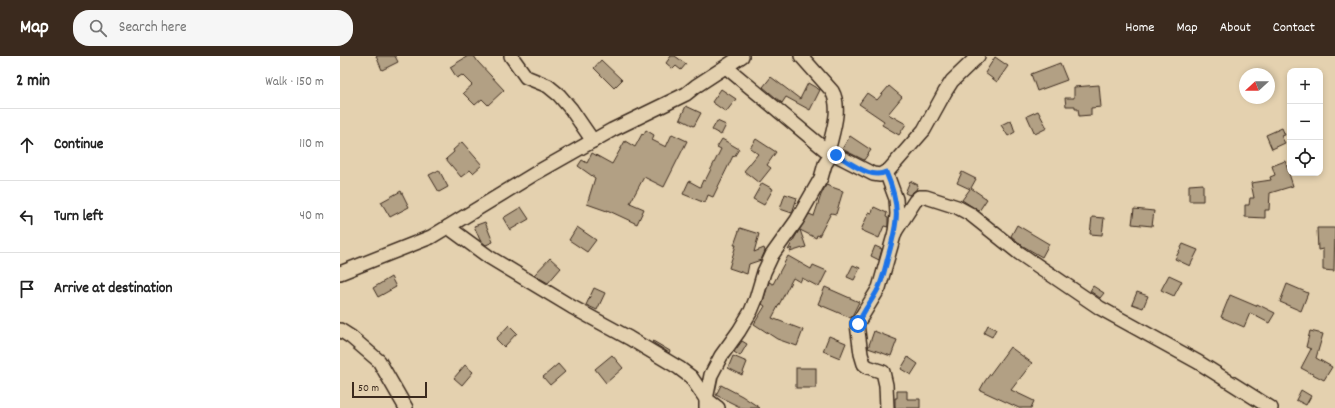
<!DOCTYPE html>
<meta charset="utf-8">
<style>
:root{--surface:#fff;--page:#f6f6f6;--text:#222;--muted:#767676;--line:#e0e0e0;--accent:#3b2a1e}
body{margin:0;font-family:Dekko,sans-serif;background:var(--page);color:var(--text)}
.controls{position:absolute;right:12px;top:12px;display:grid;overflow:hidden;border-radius:8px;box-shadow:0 2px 6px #0003}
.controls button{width:36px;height:36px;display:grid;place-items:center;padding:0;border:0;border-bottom:1px solid var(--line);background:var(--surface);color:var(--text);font:20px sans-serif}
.compass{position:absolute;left:899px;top:12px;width:36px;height:36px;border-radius:50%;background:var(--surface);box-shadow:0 2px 6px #0003;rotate:249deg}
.scale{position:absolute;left:12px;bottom:10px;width:75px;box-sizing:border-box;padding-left:4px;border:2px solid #3b2a1e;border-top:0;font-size:11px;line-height:14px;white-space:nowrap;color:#3b2a1e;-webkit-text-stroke:3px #e4d1af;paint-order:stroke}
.stop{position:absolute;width:12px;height:12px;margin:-9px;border:3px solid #1a73e8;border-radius:50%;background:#fff}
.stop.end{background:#1a73e8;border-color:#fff;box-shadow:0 1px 4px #0008}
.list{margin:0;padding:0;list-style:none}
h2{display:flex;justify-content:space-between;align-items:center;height:52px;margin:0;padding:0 16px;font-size:17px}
h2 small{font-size:13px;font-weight:400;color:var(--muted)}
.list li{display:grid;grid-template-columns:26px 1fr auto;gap:12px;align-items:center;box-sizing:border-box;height:72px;padding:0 16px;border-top:1px solid var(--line)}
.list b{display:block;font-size:15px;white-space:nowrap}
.list em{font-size:13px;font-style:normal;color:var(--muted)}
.icon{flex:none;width:22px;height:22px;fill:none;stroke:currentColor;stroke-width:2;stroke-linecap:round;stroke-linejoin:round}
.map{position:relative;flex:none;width:995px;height:352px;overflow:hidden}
header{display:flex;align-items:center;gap:24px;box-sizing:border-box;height:56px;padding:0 20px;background:var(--accent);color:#fff}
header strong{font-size:19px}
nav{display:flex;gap:22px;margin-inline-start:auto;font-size:14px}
.search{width:280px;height:36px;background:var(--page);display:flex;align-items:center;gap:10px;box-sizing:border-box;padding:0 14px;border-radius:16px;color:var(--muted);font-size:15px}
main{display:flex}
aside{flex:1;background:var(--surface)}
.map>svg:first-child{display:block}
.building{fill:#b2a084;stroke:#3b2a1e}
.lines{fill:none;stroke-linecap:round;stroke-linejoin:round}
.minor-casing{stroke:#3b2a1e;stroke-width:16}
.minor{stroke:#e4d1af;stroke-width:13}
.route{stroke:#1a73e8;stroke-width:5}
</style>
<header>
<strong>Map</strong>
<div class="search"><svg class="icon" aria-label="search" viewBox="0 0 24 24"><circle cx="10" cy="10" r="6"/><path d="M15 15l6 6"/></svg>Search here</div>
<nav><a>Home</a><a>Map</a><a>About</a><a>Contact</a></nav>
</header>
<main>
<aside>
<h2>2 min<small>Walk · 150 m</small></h2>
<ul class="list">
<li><svg class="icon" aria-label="ahead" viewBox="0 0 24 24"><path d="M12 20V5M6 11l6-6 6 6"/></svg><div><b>Continue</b></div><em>110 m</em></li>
<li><svg class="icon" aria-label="left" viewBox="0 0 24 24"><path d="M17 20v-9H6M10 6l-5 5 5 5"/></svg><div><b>Turn left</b></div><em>40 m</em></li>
<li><svg class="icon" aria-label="arrive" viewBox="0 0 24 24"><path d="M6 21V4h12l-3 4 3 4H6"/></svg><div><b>Arrive at destination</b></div></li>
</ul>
</aside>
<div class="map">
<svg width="995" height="352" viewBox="0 0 995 352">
<rect width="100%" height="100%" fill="#e4d1af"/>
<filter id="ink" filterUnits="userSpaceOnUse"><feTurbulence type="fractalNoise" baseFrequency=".025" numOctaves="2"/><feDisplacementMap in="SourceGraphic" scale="8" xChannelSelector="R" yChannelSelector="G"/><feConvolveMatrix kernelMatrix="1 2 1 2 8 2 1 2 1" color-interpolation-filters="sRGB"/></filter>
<g filter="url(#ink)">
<g class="building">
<polygon points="36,0 55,0 58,6 42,14"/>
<polygon points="128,0 134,0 138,6 164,34 148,49 142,43 135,49 123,37 132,29 122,19 117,22 110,11"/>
<polygon points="331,0 335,0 346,8 341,14 336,10 333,13 326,7"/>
<polygon points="655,1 668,10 657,26 645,17"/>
<polygon points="261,4 282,24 274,32 254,12"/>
<polygon points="720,7 727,24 697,35 691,18"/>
<polygon points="431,21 460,43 468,27 480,34 470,54 446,41 442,47 423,31"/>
<polygon points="759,29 761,51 751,52 751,59 739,60 738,53 735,53 735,50 726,50 725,42 734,42 734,31"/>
<polygon points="549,30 562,41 548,58 566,68 559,79 542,69 544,65 519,48 527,37 537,44"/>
<polygon points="381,33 396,43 386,56 372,46"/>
<polygon points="346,50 361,57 354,70 340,63"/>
<polygon points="698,55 707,72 695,78 687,60"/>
<polygon points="671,64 675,76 668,80 661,69"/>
<polygon points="377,65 386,69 381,79 372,74"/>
<polygon points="942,72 945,79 941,80 945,87 932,93 926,79"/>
<polygon points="306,74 314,79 312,84 326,91 332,78 347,85 324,131 304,121 290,147 304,153 297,168 267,154 267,155 247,148 255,122 238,110 242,104 247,107 252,97 272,108 285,85 295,91 302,78 303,79"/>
<polygon points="510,80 531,94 524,104 502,93"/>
<polygon points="382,83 399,93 394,101 393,100 373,141 368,139 365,147 343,138 349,125 360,131 363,124 365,125 381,93 377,91"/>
<polygon points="416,83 436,96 427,109 431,112 419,127 404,115 418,98 410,92"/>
<polygon points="122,86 142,109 133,117 130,114 121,121 106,103 114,96 113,94"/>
<polygon points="945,105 953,130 930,137 929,154 925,154 925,162 905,161 905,149 909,149 910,142 914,142 911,127 931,124 930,121 935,119 932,110"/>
<polygon points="99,114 108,131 99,136 89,119"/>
<polygon points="622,116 636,123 631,132 647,143 639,155 622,144 630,133 617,127"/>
<polygon points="570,125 578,129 576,134 569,139 565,137"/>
<polygon points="422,127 433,133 424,149 413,143"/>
<polygon points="863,128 863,145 849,145 849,129"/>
<polygon points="486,129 503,135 496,158 491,157 479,180 477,179 476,182 460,174 466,191 450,196 452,192 448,194 455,181 469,158 474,160 481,139"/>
<polygon points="61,135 69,151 50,161 41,146"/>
<polygon points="445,138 457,142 452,157 440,153"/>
<polygon points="181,151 189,163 170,174 163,162"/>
<polygon points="534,151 547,157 546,161 548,162 548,171 544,170 539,182 521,174 529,156 532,157"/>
<polygon points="794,153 814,155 812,170 792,168"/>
<polygon points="752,161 764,162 762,179 750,178"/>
<polygon points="145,166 153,186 146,189 140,184 134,170"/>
<polygon points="677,169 709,188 702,201 683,190 671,180"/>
<polygon points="237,171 256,184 247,196 229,184"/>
<polygon points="400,172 419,178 414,196 424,192 425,195 421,204 409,208 407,218 389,212 396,189 394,189"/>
<polygon points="977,172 995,172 994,215 983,214 983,193 978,194"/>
<polygon points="843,188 858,194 850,210 835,203"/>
<polygon points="535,190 542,193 539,204 531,200"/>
<polygon points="448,200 471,213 473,209 487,215 479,231 462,222 460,226 453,222 432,262 463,274 457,290 437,283 414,268 425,250 422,248 429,226 433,228"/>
<polygon points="210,202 221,212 208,227 194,219"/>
<polygon points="513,209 520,212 514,224 507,221"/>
<polygon points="829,219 842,225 834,240 821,234"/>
<polygon points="51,221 56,231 38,241 33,232"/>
<polygon points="947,228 968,237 961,255 940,246"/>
<polygon points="753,230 764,237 760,242 750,235"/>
<polygon points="485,231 519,246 511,262 478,248"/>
<polygon points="254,232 265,237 257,254 246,249"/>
<polygon points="797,236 808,240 803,252 792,248"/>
<polygon points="890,239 916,250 917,248 935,257 929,267 910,257 904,271 881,261"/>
<polygon points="169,269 177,277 164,291 156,283"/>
<polygon points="648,269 656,273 652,281 644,277"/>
<polygon points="534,275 557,284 551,300 528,292"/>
<polygon points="970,275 983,278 976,302 992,311 984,324 961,312 971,293 966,291"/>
<polygon points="489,280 506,287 500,302 483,295"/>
<polygon points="313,285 330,295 329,297 312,286"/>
<polygon points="402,285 407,288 400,300 394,296"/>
<polygon points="670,291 692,307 671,334 694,345 691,352 679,352 640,334 645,325"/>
<polygon points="272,299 283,312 266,327 255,313"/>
<polygon points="393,300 407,306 402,319 388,312"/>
<polygon points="568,301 578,308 571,319 561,313"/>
<polygon points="218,308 225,316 210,329 203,321"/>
<polygon points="125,309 133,316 122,329 114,322"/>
<rect x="456" y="312" width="20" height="20"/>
<polygon points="381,329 402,340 420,352 402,352 376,339"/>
<polygon points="961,334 971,340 966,349 956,344"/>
<polygon points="557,335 567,335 567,343 580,343 580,352 555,352 555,342 557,342"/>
</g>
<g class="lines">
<defs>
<g id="minor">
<polyline points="171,0 186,21 208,30 219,39 231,53 253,85"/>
<path d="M461 0 492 35C502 53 492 77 488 96L491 99"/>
<polyline points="386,11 488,96"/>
<polyline points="546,116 556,143 557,158 555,176 539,232 517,268 521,298 524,308 528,311 543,316 546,329 547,352"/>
<polyline points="108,171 149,201 232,251 289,282 339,312 351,321 366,343 378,352"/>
<polyline points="555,176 575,145 579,141 586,141 617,151 630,158 679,197 760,252 858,306 931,352"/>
<polyline points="0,217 91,181 196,117 272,74 346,38 356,30 402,0"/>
<polyline points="0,274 11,281 39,305 66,352"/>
<polyline points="366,352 366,343 371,319 381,300 399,275 411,255 416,243 424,216 432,199 457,164 481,122 485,108 491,99 496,99 533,118 540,119 549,114 584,74 605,36 612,25 638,0"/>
</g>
</defs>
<use href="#minor" class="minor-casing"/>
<use href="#minor" class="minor"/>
</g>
</g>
<g class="lines" filter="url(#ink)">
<path class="route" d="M496 99C511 106 530 124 546 116 561 151 558 165 548 201 545 212 543 223 538 233 532 245 523 255 518 268"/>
</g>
</svg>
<div class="controls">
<button>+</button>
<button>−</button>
<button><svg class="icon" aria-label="locate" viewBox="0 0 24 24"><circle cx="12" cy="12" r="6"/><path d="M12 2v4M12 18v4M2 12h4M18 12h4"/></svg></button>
</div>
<svg class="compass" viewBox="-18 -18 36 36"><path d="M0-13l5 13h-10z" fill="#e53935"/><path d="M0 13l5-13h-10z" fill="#767676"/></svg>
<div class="scale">50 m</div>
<div class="stop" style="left:518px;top:268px"></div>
<div class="stop end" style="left:496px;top:99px"></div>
</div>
</main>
